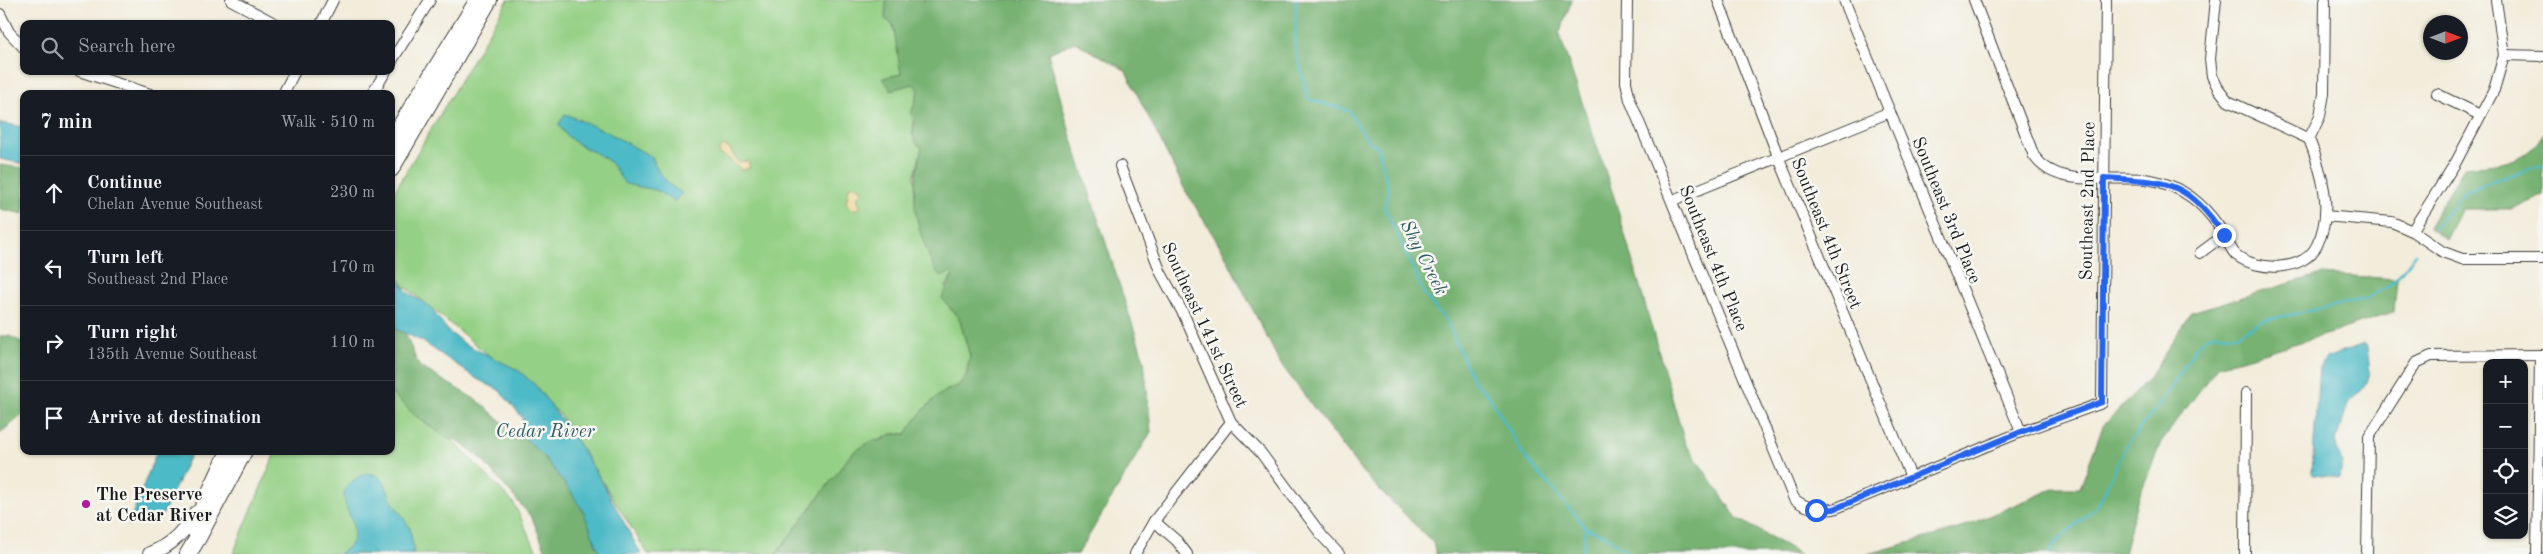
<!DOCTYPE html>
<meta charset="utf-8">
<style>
:root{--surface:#171b24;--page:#242831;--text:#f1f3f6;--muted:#9ea1a6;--line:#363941}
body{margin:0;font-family:"Old Standard TT",serif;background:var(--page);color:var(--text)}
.controls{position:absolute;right:15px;bottom:15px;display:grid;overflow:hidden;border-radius:10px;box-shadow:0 1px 4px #0004}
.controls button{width:45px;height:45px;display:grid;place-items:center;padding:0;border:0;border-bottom:1px solid var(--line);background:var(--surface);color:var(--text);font:25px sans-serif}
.compass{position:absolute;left:2423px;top:15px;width:45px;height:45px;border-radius:50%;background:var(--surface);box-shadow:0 1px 4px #0004;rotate:90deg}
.stop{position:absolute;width:15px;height:15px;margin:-11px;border:4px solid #2563eb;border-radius:50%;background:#fff}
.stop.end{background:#2563eb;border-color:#fff;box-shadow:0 1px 5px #0008}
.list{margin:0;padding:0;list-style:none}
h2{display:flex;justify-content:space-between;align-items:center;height:65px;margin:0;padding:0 20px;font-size:21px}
h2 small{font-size:16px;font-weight:400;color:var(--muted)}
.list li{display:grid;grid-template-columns:32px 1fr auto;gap:15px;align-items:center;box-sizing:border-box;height:75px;padding:0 20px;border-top:1px solid var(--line)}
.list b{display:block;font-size:19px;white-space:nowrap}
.list p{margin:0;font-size:16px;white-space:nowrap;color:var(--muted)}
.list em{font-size:16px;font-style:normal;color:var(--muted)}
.icon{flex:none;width:28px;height:28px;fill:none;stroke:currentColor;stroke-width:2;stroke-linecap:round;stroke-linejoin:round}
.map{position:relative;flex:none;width:2543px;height:554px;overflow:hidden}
.search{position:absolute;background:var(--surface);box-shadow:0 1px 4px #0004;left:20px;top:20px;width:375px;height:55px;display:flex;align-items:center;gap:12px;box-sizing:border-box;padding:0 18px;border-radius:10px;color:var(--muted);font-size:19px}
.panel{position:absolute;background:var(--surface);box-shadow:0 1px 4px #0004;left:20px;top:90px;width:375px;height:365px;border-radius:10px}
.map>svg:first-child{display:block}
.green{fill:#94d085;stroke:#587650}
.forest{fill:#77b272;stroke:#4a6747}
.sand{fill:#eeda9e;stroke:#857b5d}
.water{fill:#4dbac7;stroke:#346b72}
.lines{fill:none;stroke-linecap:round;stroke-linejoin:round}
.stream{stroke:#4dbac7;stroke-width:2.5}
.minor-casing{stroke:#3c3b38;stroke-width:12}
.secondary-casing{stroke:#3c3b38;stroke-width:16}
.primary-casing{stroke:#3c3b38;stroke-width:18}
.minor{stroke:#fff;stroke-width:10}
.secondary{stroke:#fff;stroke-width:14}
.primary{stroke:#fff;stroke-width:16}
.route{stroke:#2563eb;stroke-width:6}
.poi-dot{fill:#b5179e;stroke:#f6f6f2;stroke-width:2}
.labels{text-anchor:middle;stroke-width:5;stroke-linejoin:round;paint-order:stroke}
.street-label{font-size:18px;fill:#1c1c1c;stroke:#f6f6f2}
.poi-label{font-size:18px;font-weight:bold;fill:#1c1c1c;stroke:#f6f6f2;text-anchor:start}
.water-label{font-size:19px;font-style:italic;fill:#305b60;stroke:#f6f6f2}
</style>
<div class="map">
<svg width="2543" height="554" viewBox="0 0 2543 554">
<rect width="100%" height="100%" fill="#f6f6f2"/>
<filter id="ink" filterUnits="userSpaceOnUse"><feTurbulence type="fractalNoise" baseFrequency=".02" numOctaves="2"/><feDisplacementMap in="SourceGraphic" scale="10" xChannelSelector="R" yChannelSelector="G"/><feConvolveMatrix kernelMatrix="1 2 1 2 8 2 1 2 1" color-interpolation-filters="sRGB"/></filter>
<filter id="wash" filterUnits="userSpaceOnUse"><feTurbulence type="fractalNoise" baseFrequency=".0096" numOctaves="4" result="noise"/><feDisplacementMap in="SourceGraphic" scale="20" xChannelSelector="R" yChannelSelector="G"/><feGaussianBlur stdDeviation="1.12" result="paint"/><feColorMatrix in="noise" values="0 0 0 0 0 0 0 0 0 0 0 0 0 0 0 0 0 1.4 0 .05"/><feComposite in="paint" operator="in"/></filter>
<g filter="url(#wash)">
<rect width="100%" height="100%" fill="#f2ecda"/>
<g class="green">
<path d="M508 0H886C885 8 887 18 893 24L902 74 883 78 901 87 913 84 919 90C911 104 916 119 912 135L922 148 914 178 950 272 953 275 946 286 950 309 959 318 970 356 966 376 958 386C937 390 917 417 906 434H892L852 453 776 554H648L559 413 391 275V197Z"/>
<polygon points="391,378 513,502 538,554 233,554 276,451 391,451"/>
</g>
<g class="forest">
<path d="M886 0H1572L1559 34 1614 197 1685 443 1737 518 1800 554H1436L1433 543 1363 473 1280 363 1223 251 1185 190 1125 70 1075 42 1048 53 1070 133 1144 360 1151 432 1078 554H776L852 453 873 440 880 441 892 434H906C917 416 937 391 958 386L966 376 970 356 959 318 942 298 953 275 950 272 942 277C933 270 931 261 927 251 911 212 912 188 922 148 911 140 912 134 915 122L911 114 919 90 913 84 891 90 883 78 901 74 893 24 885 19Z"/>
<path d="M2543 133V196L2512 209H2462L2446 240 2428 227 2464 167C2496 164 2527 165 2543 133Z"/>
<polygon points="0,165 24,168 24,214 0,209"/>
<polygon points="2322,274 2397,279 2394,312 2328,334 2218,366 2161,442 2137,502 2124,554 1868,554 1958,529 2055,488 2080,488 2103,426 2150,377 2191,312"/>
<polygon points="391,314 403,329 419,366 478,401 516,434 546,451 616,554 547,554 532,518 479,456 456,440 447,438 417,417 391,393"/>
<polygon points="0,336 9,336 24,343 24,414 0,433"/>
</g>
<g class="sand">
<path d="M723 146 729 148 738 162 748 161 750 168 742 170C734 165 730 157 720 155L719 150Z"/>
<polygon points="854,185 859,187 863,193 857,197 860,206 858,209 852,209 846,203 849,187"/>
</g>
<g class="water">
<path d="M565 114 605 131 652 157 658 171 671 186 682 193 674 202 656 190 625 184C619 176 613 164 606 159 589 148 568 144 559 124Z"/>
<polygon points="0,123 24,127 24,164 0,159"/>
<polygon points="391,275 399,279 407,292 429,306 449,332 465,344 518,370 536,386 570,431 602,482 641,554 600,554 584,513 571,492 544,457 526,439 522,417 499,390 477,379 422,341 391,327"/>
<polygon points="2364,344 2367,347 2370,372 2368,379 2365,387 2349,402 2337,437 2336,446 2342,463 2340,478 2313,475 2312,472 2319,367 2326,358"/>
<polygon points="157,451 192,451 163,514 128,525"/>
<path d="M366 473 377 475 384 482 391 499 410 528 414 554H339C344 550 351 546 353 540 360 511 321 495 366 473Z"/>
</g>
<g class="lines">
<g class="stream">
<polyline points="1296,0 1295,47 1308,99 1349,111 1368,141 1378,147 1388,189 1384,207 1425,295 1448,324 1473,381 1489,396 1524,456 1586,528 1582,554"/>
<polyline points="2434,228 2465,192 2500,178 2543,166"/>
<polyline points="1586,528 1606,536 1629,554"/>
<polyline points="2049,554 2056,542 2098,505 2126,446 2170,390 2197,345 2213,334 2237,335 2261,321 2365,299 2386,288 2404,270 2416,254"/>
</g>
</g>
</g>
<g filter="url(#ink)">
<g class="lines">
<defs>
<g id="minor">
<polyline points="231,0 276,24"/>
<path d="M1627 0 1626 82 1630 100 1794 499C1807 509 1818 510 1834 509L2021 432 2102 403 2106 0"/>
<polyline points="1718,0 1778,156 1911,477"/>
<polyline points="1844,0 2021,432"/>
<path d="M1974 0 2034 156C2062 195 2123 169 2163 183 2191 192 2209 210 2225 236 2228 242 2231 250 2236 255 2258 272 2304 272 2317 245 2334 211 2322 172 2309 139L2228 101 2218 88 2212 76 2210 59 2216 0"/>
<polyline points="0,14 9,32 24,48"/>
<polyline points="321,24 333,0"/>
<polyline points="2504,55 2543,56"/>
<polyline points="391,62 430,0"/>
<polyline points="79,71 150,94"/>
<polyline points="283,94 295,71"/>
<polyline points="372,94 386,71"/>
<polyline points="2437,94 2480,115"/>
<polyline points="2309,139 2320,116 2324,94 2325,0"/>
<polyline points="1120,166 1161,273 1184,315 1231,422 1261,453 1323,537 1339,554"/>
<polyline points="1673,200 1890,112"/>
<polyline points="2325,216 2392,222 2412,231 2443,252 2462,259 2543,259"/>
<polyline points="2412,231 2456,162 2494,90 2504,55 2496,0"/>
<polyline points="2200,253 2224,235"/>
<polyline points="1154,521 1177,541 1187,554"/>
<polyline points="1135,554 1154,521 1231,422"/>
<polyline points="2245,554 2246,393"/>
<polyline points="2367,554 2369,437 2416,363 2431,356 2543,355"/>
<polyline points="2537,554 2540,355"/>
</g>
<path id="secondary" d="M150 554C172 545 183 532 196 513"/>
<g id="primary">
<polyline points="391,141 478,0"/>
<polyline points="391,169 489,0"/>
<polyline points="193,529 229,451"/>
<polyline points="188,554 199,536 244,451"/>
</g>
</defs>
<use href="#minor" class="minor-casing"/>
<use href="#secondary" class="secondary-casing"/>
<use href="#primary" class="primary-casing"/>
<use href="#minor" class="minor"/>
<use href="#secondary" class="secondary"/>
<use href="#primary" class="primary"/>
</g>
</g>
<g class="lines" filter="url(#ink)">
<path class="route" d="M1816 510 1834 509 2021 432 2102 402 2104 178C2168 182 2185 179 2224 235"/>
</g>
<circle class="poi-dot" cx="86" cy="504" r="5"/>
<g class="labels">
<g class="street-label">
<text transform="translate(2087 201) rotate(-89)" y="6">Southeast 2nd Place</text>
<text transform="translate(1947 210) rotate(68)" y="6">Southeast 3rd Place</text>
<text transform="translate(1827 233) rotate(68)" y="6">Southeast 4th Street</text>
<text transform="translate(1714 258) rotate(68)" y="6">Southeast 4th Place</text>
<text transform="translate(1205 325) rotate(65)" y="6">Southeast 141st Street</text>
</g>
<g class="poi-label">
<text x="96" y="500">The Preserve<tspan x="96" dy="21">at Cedar River</tspan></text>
</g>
<g class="water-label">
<text transform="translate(1425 257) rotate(63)" y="7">Shy Creek</text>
<text x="545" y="437">Cedar River</text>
</g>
</g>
</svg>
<div class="controls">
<button>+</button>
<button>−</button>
<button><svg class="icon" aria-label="locate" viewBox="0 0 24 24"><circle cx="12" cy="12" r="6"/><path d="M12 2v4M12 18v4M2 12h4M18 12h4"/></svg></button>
<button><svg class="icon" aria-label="layers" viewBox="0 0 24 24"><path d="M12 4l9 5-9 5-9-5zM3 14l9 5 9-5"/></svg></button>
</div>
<svg class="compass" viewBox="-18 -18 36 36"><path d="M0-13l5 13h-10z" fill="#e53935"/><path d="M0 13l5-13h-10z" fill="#9ea1a6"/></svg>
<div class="stop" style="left:1816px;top:510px"></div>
<div class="stop end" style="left:2224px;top:235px"></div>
<div class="search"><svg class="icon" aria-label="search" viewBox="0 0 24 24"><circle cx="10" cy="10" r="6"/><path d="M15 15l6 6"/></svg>Search here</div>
<section class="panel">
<h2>7 min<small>Walk · 510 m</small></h2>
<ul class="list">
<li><svg class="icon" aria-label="ahead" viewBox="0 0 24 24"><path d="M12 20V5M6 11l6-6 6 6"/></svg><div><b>Continue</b><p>Chelan Avenue Southeast</p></div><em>230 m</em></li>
<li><svg class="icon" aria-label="left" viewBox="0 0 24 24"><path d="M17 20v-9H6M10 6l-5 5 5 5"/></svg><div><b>Turn left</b><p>Southeast 2nd Place</p></div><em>170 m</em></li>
<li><svg class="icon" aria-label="right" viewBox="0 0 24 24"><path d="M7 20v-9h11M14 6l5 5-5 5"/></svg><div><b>Turn right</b><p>135th Avenue Southeast</p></div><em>110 m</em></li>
<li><svg class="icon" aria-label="arrive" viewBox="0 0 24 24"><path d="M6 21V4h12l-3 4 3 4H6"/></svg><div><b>Arrive at destination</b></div></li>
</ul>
</section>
</div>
